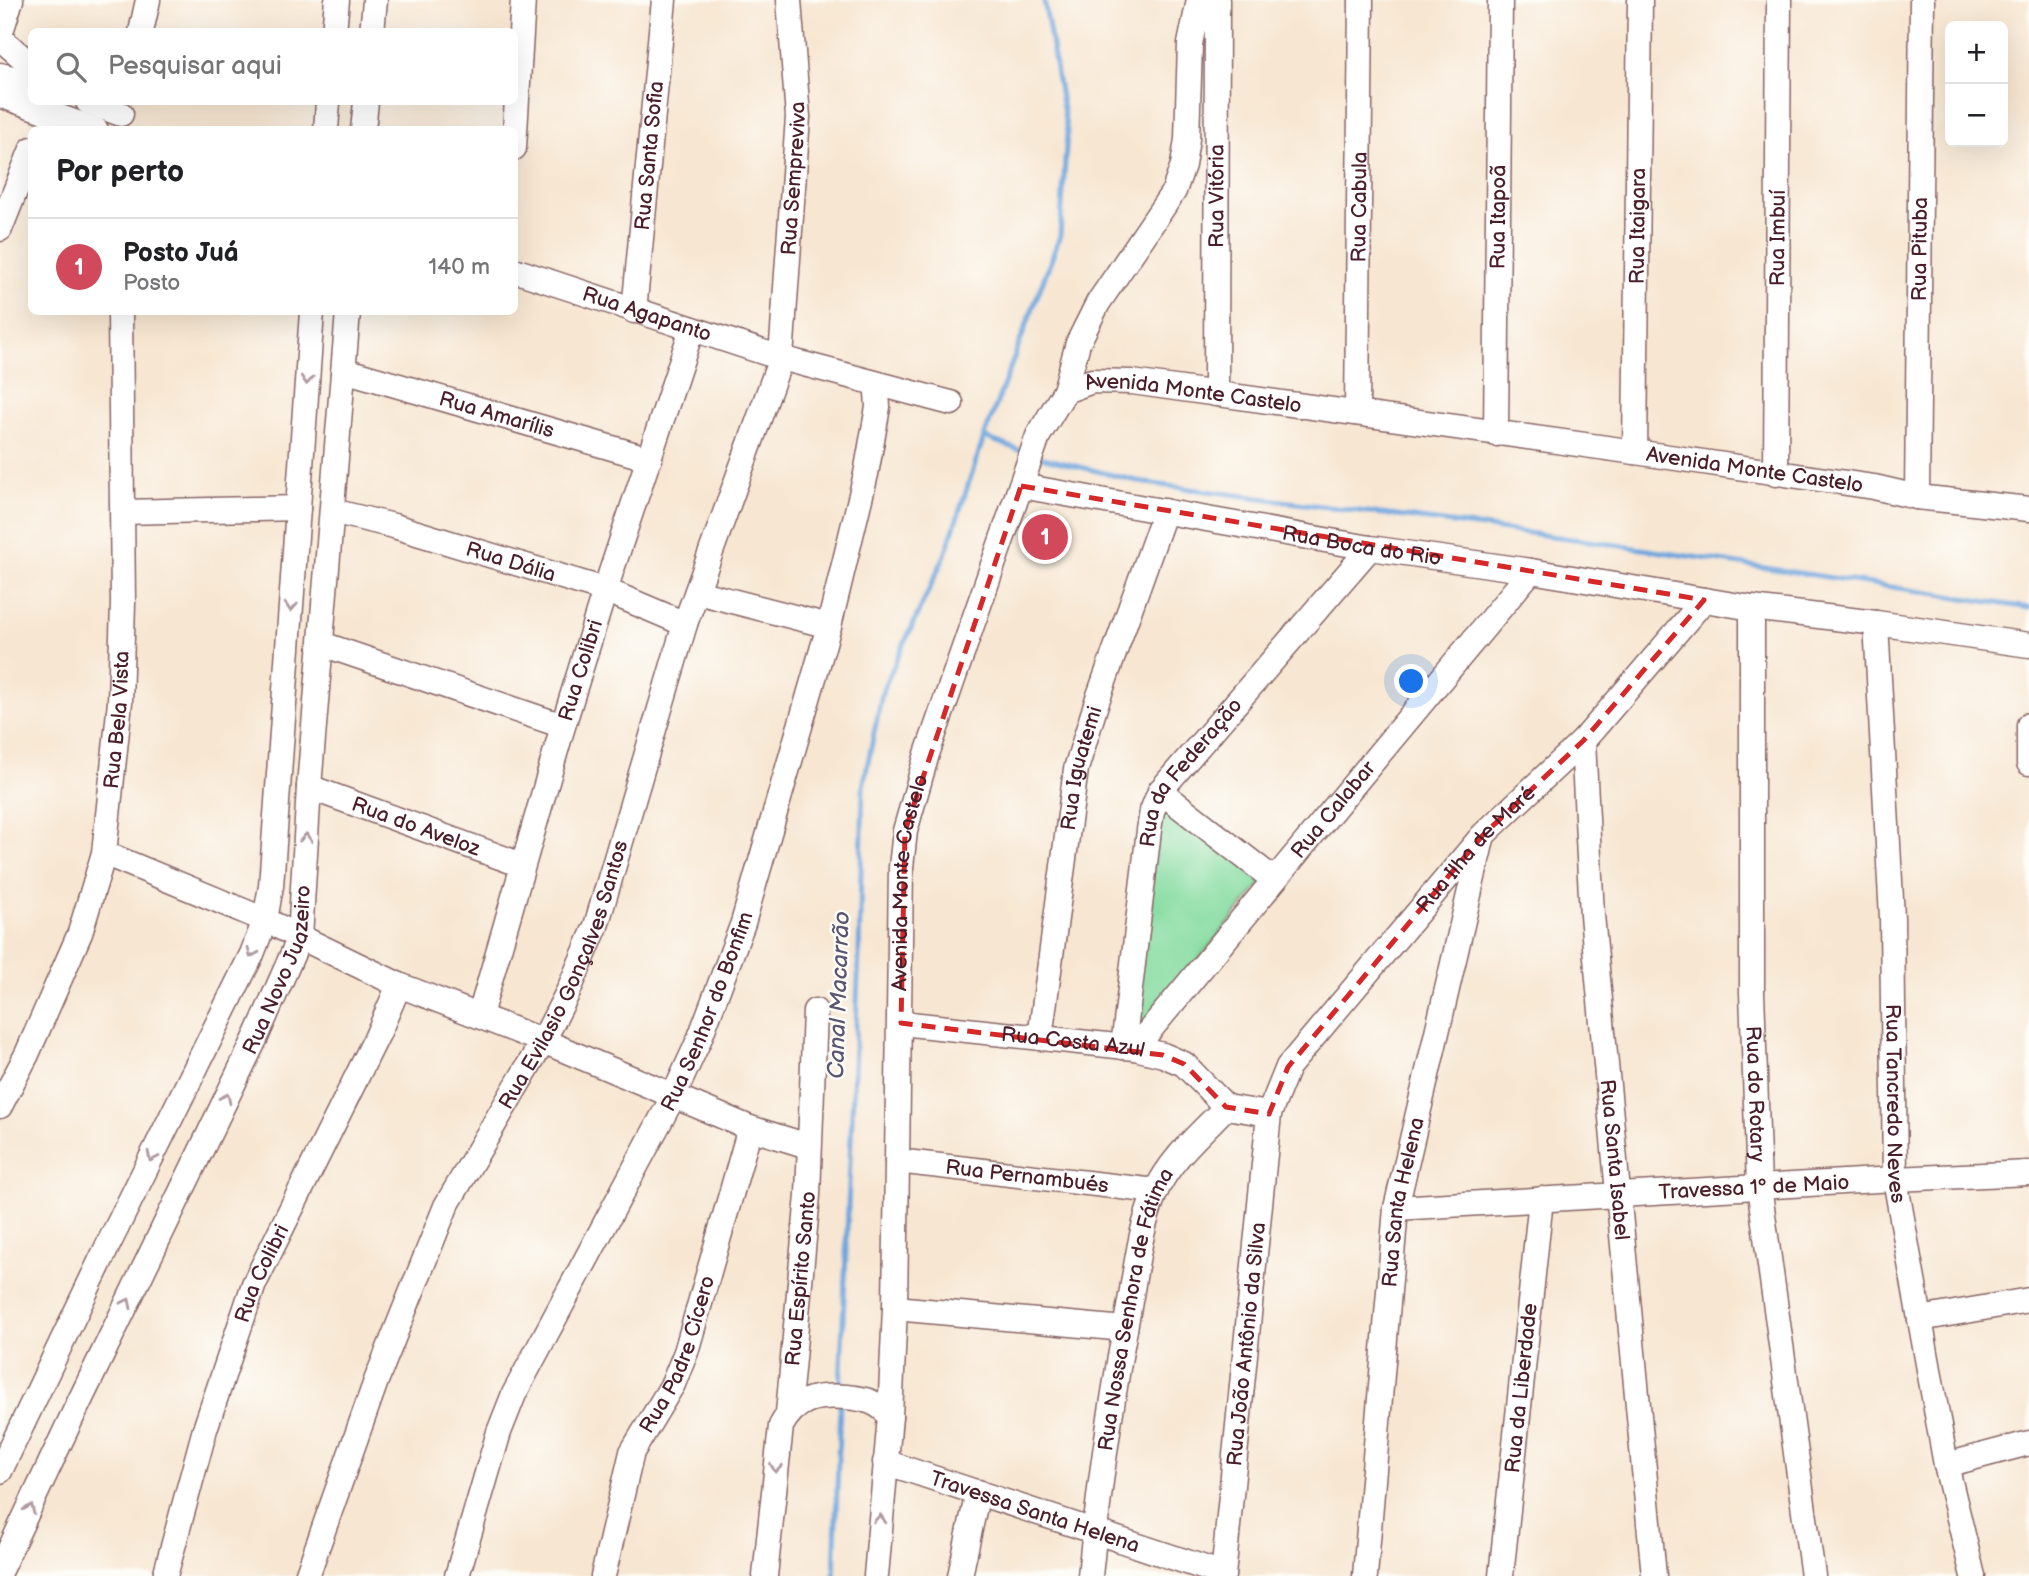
<!DOCTYPE html>
<html lang="pt">
<meta charset="utf-8">
<style>
:root{--surface:#fff;--page:#f6f6f6;--text:#202124;--muted:#757577;--line:#e0e0e0;--accent:#d1495b}
body{margin:0;font-family:"Balsamiq Sans",sans-serif;background:var(--page);color:var(--text)}
.controls{position:absolute;right:21px;top:21px;display:grid;overflow:hidden;border-radius:10px;box-shadow:0 7px 28px #0002}
.controls button{width:63px;height:63px;display:grid;place-items:center;padding:0;border:0;border-bottom:2px solid var(--line);background:var(--surface);color:var(--text);font:35px sans-serif}
.you{position:absolute;left:1412px;top:682px;width:24px;height:24px;margin:-18px;border:5px solid #fff;border-radius:50%;background:#1a73e8;box-shadow:0 0 0 10px #1a73e833}
.badge{display:grid;place-items:center;width:46px;height:46px;border-radius:50%;background:var(--accent);color:#fff;font-size:23px;font-weight:700}
.pin{position:absolute;translate:-50% -50%;border:4px solid #fff;box-shadow:0 2px 7px #0006}
.list{margin:0;padding:0;list-style:none}
h2{display:flex;justify-content:space-between;align-items:center;height:91px;margin:0;padding:0 28px;font-size:30px}
h2 small{font-size:23px;font-weight:400;color:var(--muted)}
.list li{display:grid;grid-template-columns:46px 1fr auto;gap:21px;align-items:center;box-sizing:border-box;height:98px;padding:0 28px;border-top:2px solid var(--line)}
.list b{display:block;font-size:26px;white-space:nowrap}
.list p{margin:0;font-size:23px;white-space:nowrap;color:var(--muted)}
.list em{font-size:23px;font-style:normal;color:var(--muted)}
.icon{flex:none;width:38px;height:38px;fill:none;stroke:currentColor;stroke-width:2;stroke-linecap:round;stroke-linejoin:round}
.map{position:relative;flex:none;width:2029px;height:1576px;overflow:hidden}
.search{position:absolute;background:var(--surface);box-shadow:0 7px 28px #0002;left:28px;top:28px;width:490px;height:77px;display:flex;align-items:center;gap:18px;box-sizing:border-box;padding:0 24px;border-radius:10px;color:var(--muted);font-size:26px}
.panel{position:absolute;background:var(--surface);box-shadow:0 7px 28px #0002;left:28px;top:126px;width:490px;height:189px;border-radius:10px}
.map>svg:first-child{display:block}
.green{fill:#85dca0;stroke:#687e66;stroke-width:2}
.lines{fill:none;stroke-linecap:round;stroke-linejoin:round}
.stream{stroke:#6fa6dd;stroke-width:5}
.minor-casing{stroke:#876565;stroke-width:27}
.minor{stroke:#fff;stroke-width:24}
.oneway{stroke:#ae9aa0}
.marked{fill:none;stroke:#d62828;stroke-width:5;stroke-dasharray:14 9;stroke-linejoin:round}
.labels{text-anchor:middle;stroke-width:5;stroke-linejoin:round;paint-order:stroke}
.street-label{font-size:21px;fill:#4a1f2b;stroke:#fdfcf7}
.water-label{font-size:23px;font-style:italic;fill:#595572;stroke:#fdfcf7}
</style>
<div class="map">
<svg width="2029" height="1576" viewBox="0 0 2029 1576">
<rect width="100%" height="100%" fill="#fdfcf7"/>
<filter id="ink" filterUnits="userSpaceOnUse"><feTurbulence type="fractalNoise" baseFrequency=".0143" numOctaves="2"/><feDisplacementMap in="SourceGraphic" scale="14" xChannelSelector="R" yChannelSelector="G"/><feConvolveMatrix kernelMatrix="1 2 1 2 8 2 1 2 1" color-interpolation-filters="sRGB"/></filter>
<filter id="wash" filterUnits="userSpaceOnUse"><feTurbulence type="fractalNoise" baseFrequency=".00686" numOctaves="4" result="noise"/><feDisplacementMap in="SourceGraphic" scale="28" xChannelSelector="R" yChannelSelector="G"/><feGaussianBlur stdDeviation="1.57" result="paint"/><feColorMatrix in="noise" values="0 0 0 0 0 0 0 0 0 0 0 0 0 0 0 0 0 1.4 0 .05"/><feComposite in="paint" operator="in"/></filter>
<g filter="url(#wash)">
<rect width="100%" height="100%" fill="#f7e6d1"/>
<polygon class="green" points="1162,799 1264,880 1131,1042"/>
<g class="lines">
<g class="stream">
<polyline points="984,437 1024,452"/>
<polyline points="1036,456 1145,483 1596,542 2029,608"/>
<polyline points="840,1391 859,955 863,787 883,689 945,555 984,437 1060,236 1067,132 1044,0"/>
<polyline points="834,1576 840,1404"/>
</g>
</g>
</g>
<g filter="url(#ink)">
<g class="lines">
<defs>
<g id="minor">
<polyline points="141,32 148,0"/>
<polyline points="334,32 337,0"/>
<polyline points="372,32 375,0"/>
<polyline points="0,35 11,0"/>
<polyline points="0,38 32,66"/>
<polyline points="0,75 32,83"/>
<polyline points="0,95 96,130"/>
<polyline points="88,102 121,114"/>
<polyline points="326,130 328,102"/>
<polyline points="363,130 366,102"/>
<polyline points="514,148 523,0"/>
<polyline points="0,229 32,149"/>
<path id="s1" d="M514 270 781 358 951 403"/>
<path id="s2" d="M634 311 664 0"/>
<path id="s3" d="M344 370 650 459"/>
<polyline points="1065,391 1078,343 1098,303 1174,191 1183,165 1187,139 1190,44 1199,0"/>
<path id="s4" d="M1216 394 1217 0"/>
<path id="s5" d="M1357 413 1361 0"/>
<path id="s6" d="M1496 434 1500 0"/>
<path id="s7" d="M1635 452 1640 0"/>
<path id="s8" d="M1776 474 1779 0"/>
<path id="s9" d="M1021 486 1370 548 1531 571 1752 608 1876 623 2029 645"/>
<path id="s10" d="M1917 497 1922 0"/>
<path id="s11" d="M332 511 394 526 605 590 685 624"/>
<polyline points="123,512 298,508"/>
<polyline points="697,592 829,626"/>
<path id="s12" d="M1752 608V992L1759 1186 1813 1576"/>
<path id="s13" d="M1876 623 1892 918 1895 1179 1946 1465 1973 1576"/>
<polyline points="322,644 563,726"/>
<polyline points="2029,725 2029,763"/>
<path id="s14" d="M1583 741 1592 915 1654 1576"/>
<path id="s15" d="M309 787 522 865"/>
<polyline points="1160,791 1273,879"/>
<polyline points="104,853 265,920 399,985 543,1041 750,1128 808,1146"/>
<path id="s16" d="M480 1015 563 726 605 590 692 329"/>
<path id="s17" d="M901 1023 1135 1048 1163 1055 1184 1064 1226 1107"/>
<path id="s18" d="M1040 1038 1076 769 1096 704 1165 511"/>
<path id="s19" d="M1123 1047 1149 830 1152 811 1160 791 1370 548"/>
<path id="s20" d="M1135 1048 1531 571"/>
<path id="s21" d="M0 1106 27 1054 80 933 104 853 120 702 123 603 120 312"/>
<path id="s22" d="M897 1161 1156 1191"/>
<polyline points="1396,1208 1895,1179 2029,1173"/>
<polyline points="895,1308 1125,1329"/>
<polyline points="1920,1319 2029,1300"/>
<path id="s23" d="M788 1413 808 1195 815 1011"/>
<path id="s24" d="M885 1462 1223 1574"/>
<polyline points="1946,1465 2029,1443"/>
<polyline points="0,1471 109,1243 252,954 265,920 271,886 312,312"/>
<path id="s25" d="M0 1570 71 1419 257 1035 300 937 309 787 348 312"/>
<path id="s26" d="M165 1576 205 1429 254 1284 378 1034 399 985"/>
<path id="s27" d="M307 1576 376 1381 446 1206 543 1041 568 992 596 926 685 624 781 358 798 117 789 0"/>
<path id="s28" d="M457 1576 499 1432 514 1394 673 1097 699 1040 743 923 829 626 866 474 878 407 877 392 874 383"/>
<path id="s29" d="M603 1576 632 1452 673 1384 686 1352 750 1128"/>
<path d="M765 1576 781 1426C796 1398 816 1395 846 1397 865 1399 877 1401 890 1416"/>
<path id="s30" d="M876 1576 890 1416 895 1308 901 867 905 831 927 754 1038 436 1065 391 1092 381 1132 382 1635 452 1874 487 1917 497 2029 509"/>
<polyline points="960,1576 978,1492"/>
<path id="s31" d="M1090 1576C1099 1486 1112 1396 1129 1307 1136 1269 1140 1229 1155 1193 1170 1159 1201 1133 1226 1107L1269 1114"/>
<path id="s32" d="M1223 1576 1269 1114 1288 1067 1483 835 1583 741 1704 600"/>
<path id="s33" d="M1365 1576 1396 1208 1482 839"/>
<path id="s34" d="M1501 1576 1541 1199"/>
</g>
</defs>
<use href="#minor" class="minor-casing"/>
<use href="#minor" class="minor"/>
</g>
<defs><path id="oneway-chevron" d="M-2-3.5L2.5 0L-2 3.5" fill="none" stroke-width="1.6" stroke-linecap="round" stroke-linejoin="round" transform="scale(1.75)"/></defs>
<g class="oneway">
<use href="#oneway-chevron" transform="translate(307 380) rotate(94)"/>
<use href="#oneway-chevron" transform="translate(291 607) rotate(94)"/>
<use href="#oneway-chevron" transform="translate(306 838) rotate(-87)"/>
<use href="#oneway-chevron" transform="translate(252 953) rotate(114)"/>
<use href="#oneway-chevron" transform="translate(226 1098) rotate(-64)"/>
<use href="#oneway-chevron" transform="translate(152 1157) rotate(116)"/>
<use href="#oneway-chevron" transform="translate(127 1303) rotate(-64)"/>
<use href="#oneway-chevron" transform="translate(776 1468) rotate(96)"/>
<use href="#oneway-chevron" transform="translate(30 1509) rotate(-66)"/>
<use href="#oneway-chevron" transform="translate(880 1519) rotate(-86)"/>
</g>
</g>
<path class="marked" d="M1021 486 1704 600 1583 741 1483 835 1288 1067 1269 1114 1226 1107 1184 1064 1163 1055 901 1023 905 831Z"/>
<g class="labels">
<g class="street-label">
<text dy="7" stroke="none"><textPath href="#s2" startOffset="156">Rua Santa Sofia</textPath></text>
<text dy="7" stroke="none"><textPath href="#s27" startOffset="1491">Rua Sempreviva</textPath></text>
<text dy="7" stroke="none"><textPath href="#s4" startOffset="198">Rua Vitória</textPath></text>
<text dy="7" stroke="none"><textPath href="#s5" startOffset="206">Rua Cabula</textPath></text>
<text dy="7" stroke="none"><textPath href="#s6" startOffset="217">Rua Itapoã</textPath></text>
<text dy="7" stroke="none"><textPath href="#s7" startOffset="226">Rua Itaigara</textPath></text>
<text dy="7" stroke="none"><textPath href="#s8" startOffset="236">Rua Imbuí</textPath></text>
<text dy="7" stroke="none"><textPath href="#s10" startOffset="248">Rua Pituba</textPath></text>
<text dy="7" stroke="none"><textPath href="#s1" startOffset="140">Rua Agapanto</textPath></text>
<text dy="7" stroke="none"><textPath href="#s30" startOffset="1346">Avenida Monte Castelo</textPath></text>
<text dy="7" stroke="none"><textPath href="#s3" startOffset="159">Rua Amarílis</textPath></text>
<text dy="7" stroke="none"><textPath href="#s30" startOffset="1913">Avenida Monte Castelo</textPath></text>
<text dy="7" stroke="none"><textPath href="#s9" startOffset="346">Rua Boca do Rio</textPath></text>
<text dy="7" stroke="none"><textPath href="#s11" startOffset="186">Rua Dália</textPath></text>
<text dy="7" stroke="none"><textPath href="#s16" startOffset="359">Rua Colibri</textPath></text>
<text dy="7" stroke="none"><textPath href="#s21" startOffset="408">Rua Bela Vista</textPath></text>
<text dy="7" stroke="none"><textPath href="#s18" startOffset="273">Rua Iguatemi</textPath></text>
<text dy="7" stroke="none"><textPath href="#s19" startOffset="290">Rua da Federação</textPath></text>
<text dy="7" stroke="none"><textPath href="#s20" startOffset="310">Rua Calabar</textPath></text>
<text dy="7" stroke="none"><textPath href="#s15" startOffset="114">Rua do Aveloz</textPath></text>
<text dy="7" stroke="none"><textPath href="#s32" startOffset="803">Rua Ilha de Maré</textPath></text>
<text dy="7" stroke="none"><textPath href="#s30" startOffset="695">Avenida Monte Castelo</textPath></text>
<text dy="7" stroke="none"><textPath href="#s25" startOffset="663">Rua Novo Juazeiro</textPath></text>
<text dy="7" stroke="none"><textPath href="#s27" startOffset="656">Rua Evilasio Gonçalves Santos</textPath></text>
<text dy="7" stroke="none"><textPath href="#s28" startOffset="620">Rua Senhor do Bonfim</textPath></text>
<text dy="7" stroke="none"><textPath href="#s17" startOffset="173">Rua Costa Azul</textPath></text>
<text dy="7" stroke="none"><textPath href="#s12" startOffset="486">Rua do Rotary</textPath></text>
<text dy="7" stroke="none"><textPath href="#s13" startOffset="481">Rua Tancredo Neves</textPath></text>
<text dy="7" stroke="none"><textPath href="#s14" startOffset="420">Rua Santa Isabel</textPath></text>
<text dy="7" stroke="none"><textPath href="#s22" startOffset="131">Rua Pernambués</textPath></text>
<text transform="translate(1754 1187) rotate(-3)" y="7">Travessa 1º de Maio</text>
<text dy="7" stroke="none"><textPath href="#s33" startOffset="376">Rua Santa Helena</textPath></text>
<text dy="7" stroke="none"><textPath href="#s26" startOffset="318">Rua Colibri</textPath></text>
<text dy="7" stroke="none"><textPath href="#s23" startOffset="135">Rua Espírito Santo</textPath></text>
<text dy="7" stroke="none"><textPath href="#s31" startOffset="271">Rua Nossa Senhora de Fátima</textPath></text>
<text dy="7" stroke="none"><textPath href="#s32" startOffset="233">Rua João Antônio da Silva</textPath></text>
<text dy="7" stroke="none"><textPath href="#s29" startOffset="236">Rua Padre Cícero</textPath></text>
<text dy="7" stroke="none"><textPath href="#s34" startOffset="189">Rua da Liberdade</textPath></text>
<text dy="7" stroke="none"><textPath href="#s24" startOffset="158">Travessa Santa Helena</textPath></text>
</g>
<g class="water-label">
<text transform="translate(838 995) rotate(-88)" y="8">Canal Macarrão</text>
</g>
</g>
</svg>
<div class="controls">
<button>+</button>
<button>−</button>
</div>
<div class="you"></div>
<div class="pin badge" style="left:1045px;top:537px">1</div>
<div class="search"><svg class="icon" aria-label="search" viewBox="0 0 24 24"><circle cx="10" cy="10" r="6"/><path d="M15 15l6 6"/></svg>Pesquisar aqui</div>
<section class="panel">
<h2>Por perto<small></small></h2>
<ul class="list">
<li><span class="badge">1</span><div><b>Posto Juá</b><p>Posto</p></div><em>140 m</em></li>
</ul>
</section>
</div>
